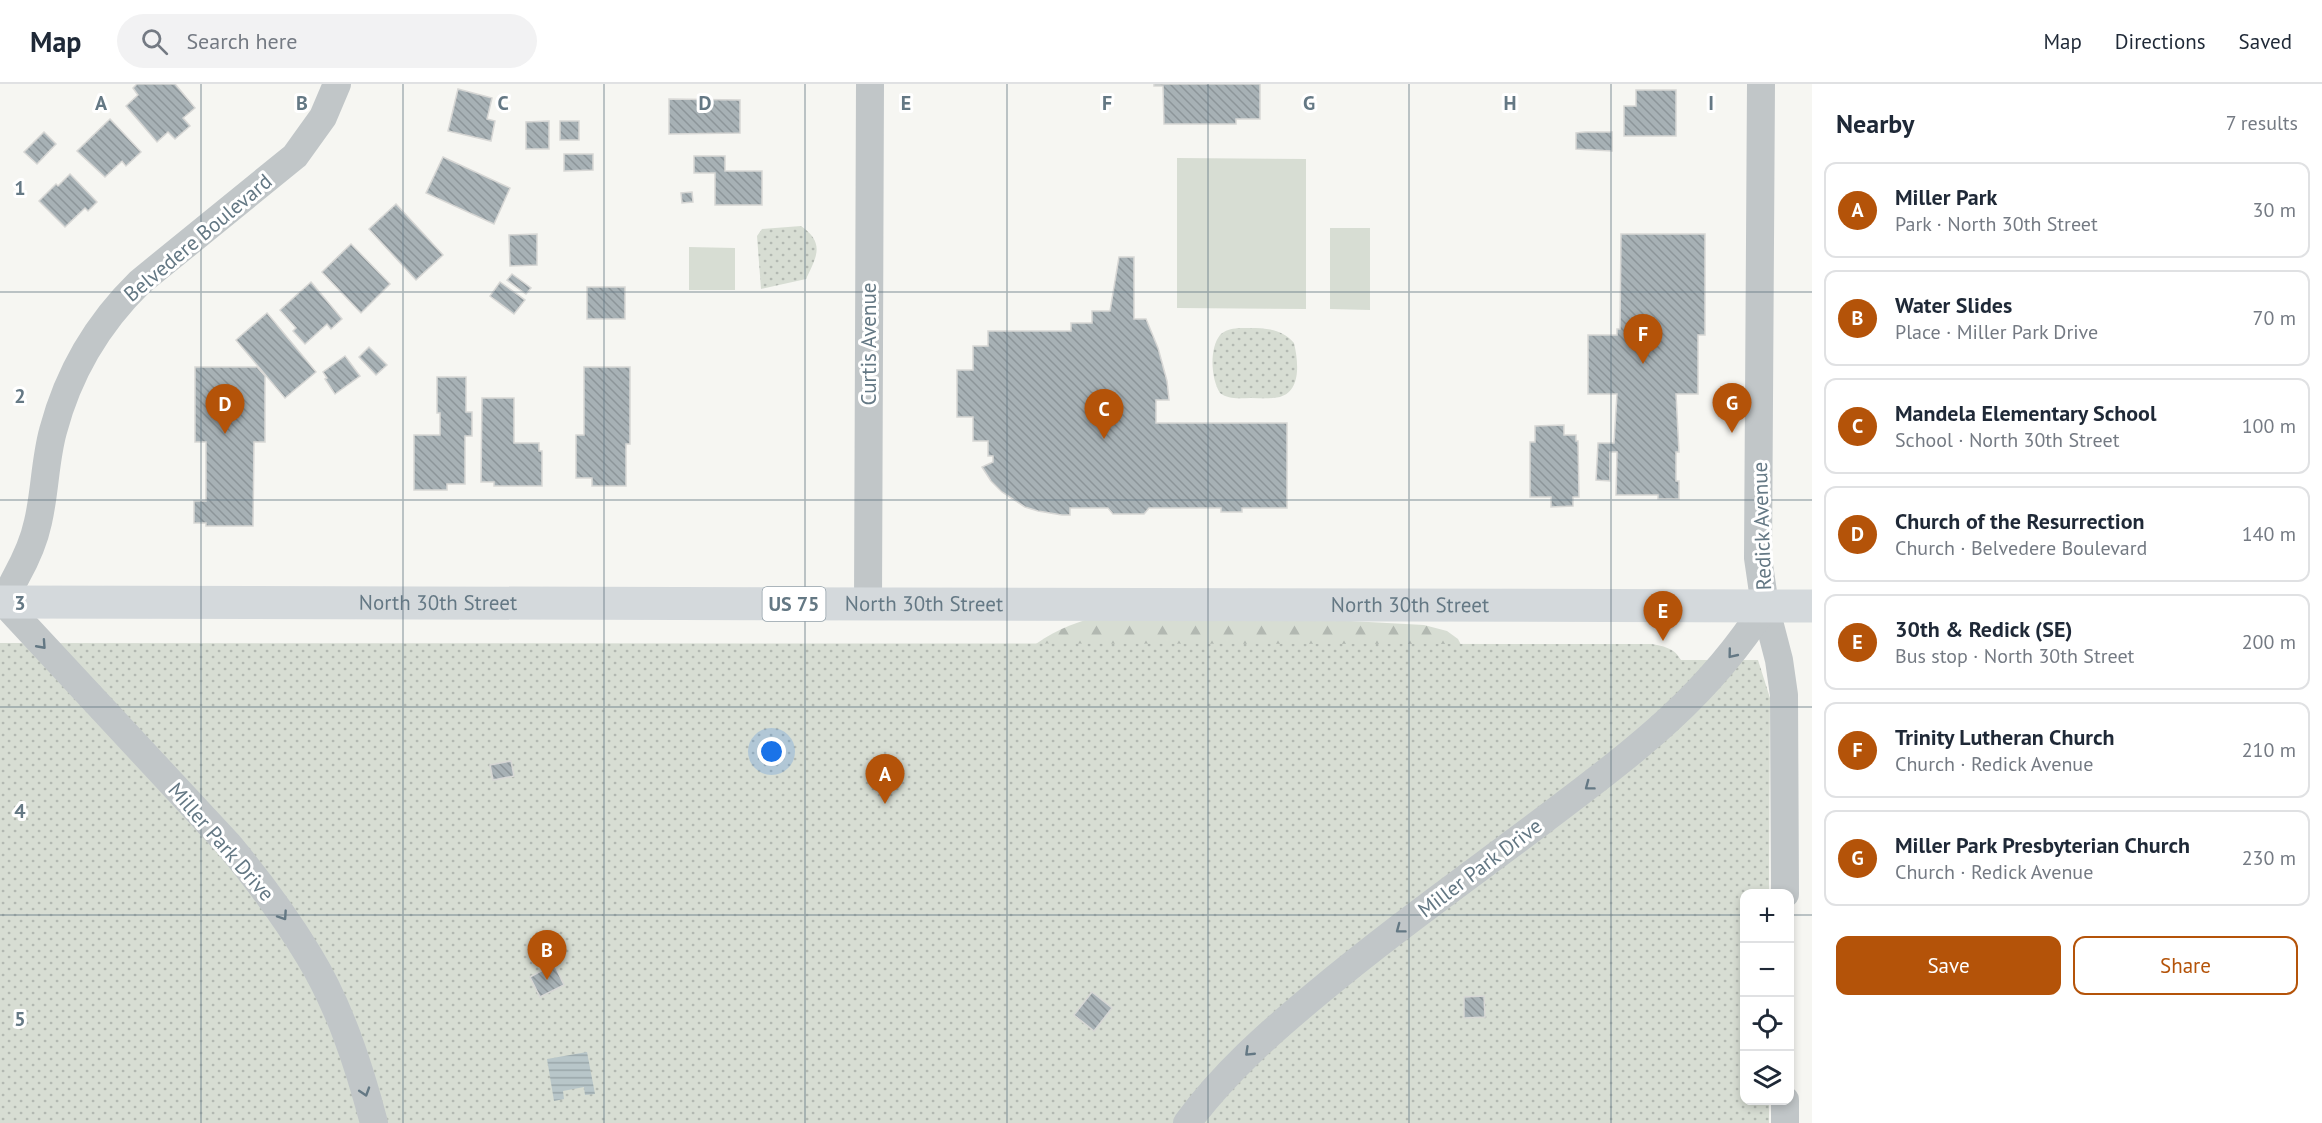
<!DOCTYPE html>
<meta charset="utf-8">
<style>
:root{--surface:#fff;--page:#f2f2f3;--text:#1f2937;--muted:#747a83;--line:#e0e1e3;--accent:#b45309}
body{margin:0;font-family:"PT Sans",sans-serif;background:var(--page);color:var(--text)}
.controls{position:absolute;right:18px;bottom:18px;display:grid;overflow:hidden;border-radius:12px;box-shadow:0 3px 9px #0003}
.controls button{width:54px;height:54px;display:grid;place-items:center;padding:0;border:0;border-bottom:2px solid var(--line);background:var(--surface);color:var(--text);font:30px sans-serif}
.you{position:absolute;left:772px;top:668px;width:21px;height:21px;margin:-15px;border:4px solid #fff;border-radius:50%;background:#1a73e8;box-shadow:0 0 0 9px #1a73e833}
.badge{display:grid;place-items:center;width:39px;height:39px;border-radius:50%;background:var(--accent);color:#fff;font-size:20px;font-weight:700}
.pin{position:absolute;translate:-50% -50px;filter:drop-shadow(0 2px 3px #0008)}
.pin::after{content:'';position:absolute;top:32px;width:21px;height:18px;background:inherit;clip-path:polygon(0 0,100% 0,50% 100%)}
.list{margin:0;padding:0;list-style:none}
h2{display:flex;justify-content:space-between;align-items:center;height:78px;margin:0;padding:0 24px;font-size:26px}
h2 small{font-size:20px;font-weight:400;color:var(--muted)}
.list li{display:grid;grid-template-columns:39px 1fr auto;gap:18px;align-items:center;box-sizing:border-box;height:96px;margin:0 12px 12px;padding:0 12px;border:2px solid var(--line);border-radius:12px}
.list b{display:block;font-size:22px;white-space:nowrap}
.list p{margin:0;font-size:20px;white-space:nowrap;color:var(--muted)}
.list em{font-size:20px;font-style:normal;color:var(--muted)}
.actions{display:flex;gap:12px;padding:18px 24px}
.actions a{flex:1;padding:14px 0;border:2px solid var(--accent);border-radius:12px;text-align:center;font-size:21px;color:var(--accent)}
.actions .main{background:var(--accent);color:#fff}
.icon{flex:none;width:33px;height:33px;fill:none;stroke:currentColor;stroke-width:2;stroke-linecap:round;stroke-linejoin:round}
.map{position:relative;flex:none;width:1812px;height:1039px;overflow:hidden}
header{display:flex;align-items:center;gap:36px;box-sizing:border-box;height:84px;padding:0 30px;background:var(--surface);border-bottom:2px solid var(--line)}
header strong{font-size:28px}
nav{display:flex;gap:33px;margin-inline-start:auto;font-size:21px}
.search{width:420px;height:54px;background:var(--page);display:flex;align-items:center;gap:15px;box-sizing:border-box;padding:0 21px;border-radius:33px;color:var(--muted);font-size:22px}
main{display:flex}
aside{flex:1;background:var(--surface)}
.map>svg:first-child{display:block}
.green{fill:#d7ddd3}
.forest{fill:url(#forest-firs)}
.park{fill:url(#park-dots)}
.water{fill:url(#water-rules)}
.building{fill:url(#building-back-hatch);stroke:#d7d7d5;stroke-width:1.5}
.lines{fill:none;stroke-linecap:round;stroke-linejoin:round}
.minor{stroke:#c1c6c8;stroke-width:28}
.highway{stroke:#d4d9dc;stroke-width:33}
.oneway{stroke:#647884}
.grid{fill:none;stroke:#647884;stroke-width:1.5;stroke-opacity:0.55}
.labels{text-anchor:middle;stroke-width:6;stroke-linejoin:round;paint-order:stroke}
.shield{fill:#fff;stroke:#92a0a9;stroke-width:1.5}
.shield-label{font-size:20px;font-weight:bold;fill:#647884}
.street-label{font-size:21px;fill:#647884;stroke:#fff}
.grid-label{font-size:20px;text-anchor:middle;font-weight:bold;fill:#647884;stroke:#fff;stroke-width:6;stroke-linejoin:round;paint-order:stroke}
</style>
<header>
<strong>Map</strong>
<div class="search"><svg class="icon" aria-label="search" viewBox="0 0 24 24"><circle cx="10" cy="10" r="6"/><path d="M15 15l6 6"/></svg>Search here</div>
<nav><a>Map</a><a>Directions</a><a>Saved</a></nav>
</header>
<main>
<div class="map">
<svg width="1812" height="1039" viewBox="0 0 1812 1039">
<defs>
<pattern id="forest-firs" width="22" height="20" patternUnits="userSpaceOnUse" patternTransform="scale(1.5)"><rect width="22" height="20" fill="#d7ddd3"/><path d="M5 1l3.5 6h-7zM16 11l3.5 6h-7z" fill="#b2b8b1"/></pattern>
<pattern id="park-dots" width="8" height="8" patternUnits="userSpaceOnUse" patternTransform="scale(1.5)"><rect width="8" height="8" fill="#d7ddd3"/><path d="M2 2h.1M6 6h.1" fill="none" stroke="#b2b8b1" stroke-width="1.8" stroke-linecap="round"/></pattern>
<pattern id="water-rules" width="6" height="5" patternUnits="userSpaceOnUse" patternTransform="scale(1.5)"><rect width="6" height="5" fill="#b8c6c9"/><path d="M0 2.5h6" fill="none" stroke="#99a6a9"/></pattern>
<pattern id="building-back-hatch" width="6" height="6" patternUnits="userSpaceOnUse" patternTransform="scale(1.5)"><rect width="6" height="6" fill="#a7b1b5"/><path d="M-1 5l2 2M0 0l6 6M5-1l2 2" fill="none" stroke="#8c9599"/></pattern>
</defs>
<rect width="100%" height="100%" fill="#f6f6f2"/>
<g class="green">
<polygon points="1177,74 1306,75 1306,225 1177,224"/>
<polygon points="1330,144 1370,144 1370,226 1330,225"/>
<polygon points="689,163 735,164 735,206 689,206"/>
</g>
<path class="forest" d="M1098 532 1313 535 1424 541 1447 547 1458 555 1473 584 1028 566C1050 548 1071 540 1098 532Z"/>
<g class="park">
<path d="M801 142C825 159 817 172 806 195L761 205 757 152 762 145Z"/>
<path d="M1238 244C1258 244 1280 242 1294 259 1298 276 1302 307 1280 313 1271 315 1261 314 1251 314 1240 314 1229 316 1220 309 1211 295 1209 265 1220 251 1225 246 1231 245 1238 244Z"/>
<path d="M0 559 1652 560C1666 563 1674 564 1681 576H1758L1770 614 1769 809 1744 810V1016L1769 1017V1039H0Z"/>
</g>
<polygon class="water" points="587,968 595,1010 585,1011 584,1003 563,1007 564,1015 554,1017 547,975"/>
<g class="building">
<polygon points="137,0 175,0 195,24 183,34 190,42 175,55 168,48 157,58 126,22 138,11 133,4"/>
<polygon points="1154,0 1260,0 1260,35 1236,35 1236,40 1164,40 1163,2 1154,2"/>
<polygon points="458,5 492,14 487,35 495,37 491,57 448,47"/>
<polygon points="1636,6 1676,6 1676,52 1624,52 1624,22 1636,22"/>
<polygon points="669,15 740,16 740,49 669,50"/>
<polygon points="110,35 141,68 126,82 122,77 105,93 77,67"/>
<polygon points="549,37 549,65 526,65 526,38"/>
<rect x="560" y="37" width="19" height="19"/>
<polygon points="44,48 56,60 37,80 24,68"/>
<polygon points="1585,48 1612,48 1612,67 1576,65 1576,49"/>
<polygon points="564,70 593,70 593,86 564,87"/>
<polygon points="694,72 725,72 725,87 762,87 762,121 715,121 715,89 694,89"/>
<polygon points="443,73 510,104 494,140 426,109"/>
<polygon points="70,90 97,118 88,127 85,124 65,143 39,117 56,100 58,102"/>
<polygon points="692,108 693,118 682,119 681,109"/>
<polygon points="396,120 443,171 416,196 369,145"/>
<polygon points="537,150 537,181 510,182 509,151"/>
<polygon points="1621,150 1705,150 1705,251 1698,251 1698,310 1676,310 1679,368 1676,368 1676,397 1679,397 1679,415 1658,415 1658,411 1616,411 1617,368 1610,368 1610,397 1596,396 1598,359 1614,359 1617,310 1588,310 1588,251 1617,251 1617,245 1620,245"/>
<polygon points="351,160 390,200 361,229 322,188"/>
<polygon points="1119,173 1134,173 1134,235 1146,235 1158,264 1167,297 1169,316 1156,316 1156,339 1287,339 1287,424 1242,424 1242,428 1221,428 1221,424 1149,424 1144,430 1113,430 1108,424 1070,424 1070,431 1062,431 1038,427 1025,423 1002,408 991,397 982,383 993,378 993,372 988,372 988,357 973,357 973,333 957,333 957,286 973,286 973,262 988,262 988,247 1071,247 1071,239 1092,239 1092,227 1110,227"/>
<polygon points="512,190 531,204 526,210 507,196"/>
<polygon points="311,198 342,235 331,245 327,240 305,260 293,247 296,244 280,226"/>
<polygon points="500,198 525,216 514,230 490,212"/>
<rect x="587" y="203" width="38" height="32"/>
<polygon points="267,229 316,288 285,314 236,256"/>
<polygon points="369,263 387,281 376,291 359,273"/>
<polygon points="345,272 360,292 335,310 325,295 327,294 323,288"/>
<polygon points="195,283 257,283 265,292 265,358 254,358 253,442 206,442 206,439 194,439 194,417 206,417 206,358 195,358"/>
<polygon points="584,283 630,283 630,360 626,360 626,402 592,402 592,394 576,394 576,351 584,351"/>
<polygon points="437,293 466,293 466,328 472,328 472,352 465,352 465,400 447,400 447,406 414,406 414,351 440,351 440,329 437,329"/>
<polygon points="482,314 514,314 514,359 539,359 539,367 542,367 542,402 494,402 494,398 481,398"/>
<polygon points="1564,341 1564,351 1576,351 1576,357 1578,357 1579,413 1573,413 1573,422 1551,423 1551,413 1530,413 1530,358 1535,358 1535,342"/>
<polygon points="511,677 514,692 493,696 490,681"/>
<polygon points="554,880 564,901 540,913 530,893"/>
<polygon points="1092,908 1112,924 1094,947 1074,931"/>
<polygon points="1484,912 1485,933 1464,934 1464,913"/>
</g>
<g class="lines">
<g class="minor">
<polyline points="1761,0 1758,474 1765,522 1779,576 1784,611 1785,810"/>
<path d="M3 518 228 760C258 796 285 832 309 872 340 923 359 982 374 1039"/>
<path d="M0 520C7 513 11 502 16 493 26 475 34 457 38 438 45 408 45 376 53 347 68 290 98 239 140 198L295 72 323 33 337 0"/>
<polyline points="868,520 870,0"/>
<path d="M1187 1039C1224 989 1268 950 1315 911 1389 849 1468 793 1545 735 1632 669 1706 615 1765 522"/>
<polyline points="1785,1039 1785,1016"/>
</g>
<path class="highway" id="s1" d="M0 518 1812 522"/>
</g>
<defs><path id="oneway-chevron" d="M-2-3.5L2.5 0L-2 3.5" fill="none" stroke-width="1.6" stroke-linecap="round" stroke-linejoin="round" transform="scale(1.5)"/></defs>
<g class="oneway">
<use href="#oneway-chevron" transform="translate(42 561) rotate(48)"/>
<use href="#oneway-chevron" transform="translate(1732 570) rotate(129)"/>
<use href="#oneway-chevron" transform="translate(1589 702) rotate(143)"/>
<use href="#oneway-chevron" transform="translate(283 832) rotate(56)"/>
<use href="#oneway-chevron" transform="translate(1400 845) rotate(143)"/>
<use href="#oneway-chevron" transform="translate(1249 968) rotate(136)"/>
<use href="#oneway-chevron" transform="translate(365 1008) rotate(72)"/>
</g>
<path class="grid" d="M201 0V1039M403 0V1039M604 0V1039M805 0V1039M1007 0V1039M1208 0V1039M1409 0V1039M1611 0V1039M0 208H1812M0 416H1812M0 623H1812M0 831H1744M1790 831H1812"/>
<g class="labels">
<rect class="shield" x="762.5" y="503" width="63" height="34" rx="4.5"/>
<g class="shield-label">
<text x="794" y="527">US 75</text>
</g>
<g class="street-label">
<text transform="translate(198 154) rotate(-40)" y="7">Belvedere Boulevard</text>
<text transform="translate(869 260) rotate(-90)" y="7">Curtis Avenue</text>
<text transform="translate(1762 442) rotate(-92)" y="7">Redick Avenue</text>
<text dy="7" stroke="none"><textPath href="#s1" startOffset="438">North 30th Street</textPath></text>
<text dy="7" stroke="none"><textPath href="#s1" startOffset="924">North 30th Street</textPath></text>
<text dy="7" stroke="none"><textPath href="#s1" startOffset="1410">North 30th Street</textPath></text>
<text transform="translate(221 758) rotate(49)" y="7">Miller Park Drive</text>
<text transform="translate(1480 784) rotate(-37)" y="7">Miller Park Drive</text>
</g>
</g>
<g class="grid-label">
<text x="101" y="26">A</text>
<text x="302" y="26">B</text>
<text x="503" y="26">C</text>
<text x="705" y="26">D</text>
<text x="906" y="26">E</text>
<text x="1107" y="26">F</text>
<text x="1309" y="26">G</text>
<text x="1510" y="26">H</text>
<text x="1711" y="26">I</text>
<text x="20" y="111">1</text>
<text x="20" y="319">2</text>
<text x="20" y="526">3</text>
<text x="20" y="734">4</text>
<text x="20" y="942">5</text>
</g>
</svg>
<div class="controls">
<button>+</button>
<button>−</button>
<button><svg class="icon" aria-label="locate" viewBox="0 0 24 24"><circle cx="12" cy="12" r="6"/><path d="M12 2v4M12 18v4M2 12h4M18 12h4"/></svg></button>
<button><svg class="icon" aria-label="layers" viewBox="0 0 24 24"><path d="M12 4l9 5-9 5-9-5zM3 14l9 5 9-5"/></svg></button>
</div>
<div class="you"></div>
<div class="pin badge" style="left:885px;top:720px">A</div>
<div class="pin badge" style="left:547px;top:896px">B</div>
<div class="pin badge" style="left:1104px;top:355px">C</div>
<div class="pin badge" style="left:225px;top:350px">D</div>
<div class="pin badge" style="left:1663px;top:557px">E</div>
<div class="pin badge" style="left:1643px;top:280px">F</div>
<div class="pin badge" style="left:1732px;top:349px">G</div>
</div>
<aside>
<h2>Nearby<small>7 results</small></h2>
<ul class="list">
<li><span class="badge">A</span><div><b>Miller Park</b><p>Park · North 30th Street</p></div><em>30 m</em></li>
<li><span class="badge">B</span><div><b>Water Slides</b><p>Place · Miller Park Drive</p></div><em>70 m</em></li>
<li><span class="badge">C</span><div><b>Mandela Elementary School</b><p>School · North 30th Street</p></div><em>100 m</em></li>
<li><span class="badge">D</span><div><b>Church of the Resurrection</b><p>Church · Belvedere Boulevard</p></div><em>140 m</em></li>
<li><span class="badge">E</span><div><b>30th &amp; Redick (SE)</b><p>Bus stop · North 30th Street</p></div><em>200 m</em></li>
<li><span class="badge">F</span><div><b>Trinity Lutheran Church</b><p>Church · Redick Avenue</p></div><em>210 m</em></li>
<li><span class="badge">G</span><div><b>Miller Park Presbyterian Church</b><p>Church · Redick Avenue</p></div><em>230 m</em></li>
</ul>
<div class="actions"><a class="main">Save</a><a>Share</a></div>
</aside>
</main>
